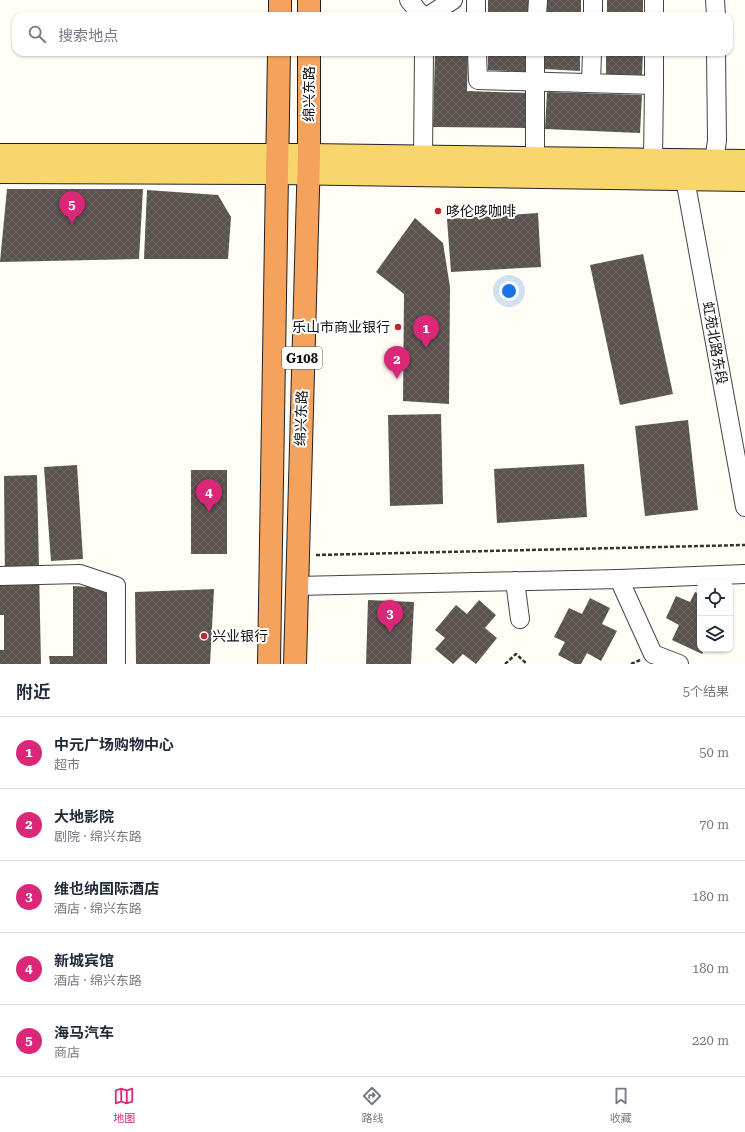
<!DOCTYPE html>
<html lang="zh">
<meta charset="utf-8">
<style>
:root{--surface:#fff;--page:#f6f6f7;--text:#1f2937;--muted:#747a83;--line:#e0e1e3;--accent:#db2777}
body{margin:0;font-family:"Roboto Serif","Noto Sans SC",serif;background:var(--page);color:var(--text)}
.controls{position:absolute;right:12px;bottom:12px;display:grid;overflow:hidden;border-radius:8px;box-shadow:0 1px 3px #0004}
.controls button{width:36px;height:36px;display:grid;place-items:center;padding:0;border:0;border-bottom:1px solid var(--line);background:var(--surface);color:var(--text);font:20px sans-serif}
.you{position:absolute;left:509px;top:291px;width:14px;height:14px;margin:-10px;border:3px solid #fff;border-radius:50%;background:#1a73e8;box-shadow:0 0 0 6px #1a73e833}
.badge{display:grid;place-items:center;width:26px;height:26px;border-radius:50%;background:var(--accent);color:#fff;font-size:13px;font-weight:700}
.pin{position:absolute;translate:-50% -33px;filter:drop-shadow(0 1px 2px #0008)}
.pin::after{content:'';position:absolute;top:21px;width:14px;height:12px;background:inherit;clip-path:polygon(0 0,100% 0,50% 100%)}
.list{margin:0;padding:0;list-style:none}
h2{display:flex;justify-content:space-between;align-items:center;height:52px;margin:0;padding:0 16px;font-size:17px}
h2 small{font-size:13px;font-weight:400;color:var(--muted)}
.list li{display:grid;grid-template-columns:26px 1fr auto;gap:12px;align-items:center;box-sizing:border-box;height:72px;padding:0 16px;border-top:1px solid var(--line)}
.list b{display:block;font-size:15px;white-space:nowrap}
.list p{margin:0;font-size:13px;white-space:nowrap;color:var(--muted)}
.list em{font-size:13px;font-style:normal;color:var(--muted)}
.icon{flex:none;width:22px;height:22px;fill:none;stroke:currentColor;stroke-width:2;stroke-linecap:round;stroke-linejoin:round}
.map{position:relative;flex:none;width:745px;height:664px;overflow:hidden}
.search{position:absolute;background:var(--surface);box-shadow:0 1px 3px #0004;left:12px;right:12px;top:12px;height:44px;display:flex;align-items:center;gap:10px;box-sizing:border-box;padding:0 14px;border-radius:12px;color:var(--muted);font-size:15px}
.sheet{height:412px;background:var(--surface)}
nav{display:flex;justify-content:space-around;align-items:center;box-sizing:border-box;height:56px;border-top:1px solid var(--line);background:var(--surface);font-size:11px;color:var(--muted)}
nav a{display:grid;justify-items:center;gap:2px}
nav .on{color:var(--accent)}
.map>svg:first-child{display:block}
.building{fill:url(#building-cross-hatch)}
.lines{fill:none;stroke-linecap:round;stroke-linejoin:round}
.minor-casing{stroke:#444;stroke-width:20}
.major-casing{stroke:#222;stroke-width:24}
.highway-casing{stroke:#222;stroke-width:24}
.path{stroke:#333;stroke-width:2.5;stroke-dasharray:4 2;stroke-linecap:butt}
.minor{stroke:#fff;stroke-width:18}
.major{stroke:#f9d66b;stroke-width:22}
.highway{stroke:#f5a25d;stroke-width:22}
.poi-dot{fill:#c4262e;stroke:#fff;stroke-width:1.5}
.labels{text-anchor:middle;stroke-width:4;stroke-linejoin:round;paint-order:stroke}
.shield{fill:#fff;stroke:#585858;stroke-width:1}
.shield-label{font-size:13px;font-weight:bold;fill:#111}
.street-label{font-size:14px;fill:#111;stroke:#fff}
.poi-label{font-size:14px;fill:#111;stroke:#fff;text-anchor:start}
</style>
<div class="map">
<svg width="745" height="664" viewBox="0 0 745 664">
<defs>
<pattern id="building-cross-hatch" width="8" height="8" patternUnits="userSpaceOnUse"><rect width="8" height="8" fill="#5a524d"/><path d="M0 0l8 8M0 8l8-8" fill="none" stroke="#6d6662"/></pattern>
</defs>
<rect width="100%" height="100%" fill="#fffdf5"/>
<g class="building">
<polygon points="488,0 532,0 531,16 488,16"/>
<rect x="546" y="0" width="35" height="16"/>
<rect x="607" y="0" width="36" height="16"/>
<polygon points="435,52 468,52 467,91 529,93 529,128 433,127"/>
<polygon points="488,52 529,52 528,72 488,70"/>
<polygon points="545,52 580,52 580,71 544,69"/>
<polygon points="606,52 643,52 642,75 606,74"/>
<polygon points="547,92 642,95 640,133 545,129"/>
<polygon points="7,189 143,189 139,259 0,262"/>
<polygon points="147,190 218,195 231,217 228,259 144,259"/>
<polygon points="538,213 541,267 451,272 447,219"/>
<polygon points="415,218 443,243 450,287 449,404 403,401 404,294 376,272"/>
<polygon points="643,254 673,394 620,405 590,265"/>
<polygon points="441,414 443,504 390,506 388,415"/>
<polygon points="688,420 698,510 645,516 635,426"/>
<polygon points="584,464 587,517 497,523 494,469"/>
<polygon points="77,465 83,559 51,561 44,467"/>
<rect x="191" y="470" width="36" height="84"/>
<polygon points="37,475 41,664 0,664 0,650 4,650 4,615 0,615 0,585 5,585 4,476"/>
<polygon points="73,586 106,588 108,664 50,664 49,656 73,656"/>
<polygon points="214,589 210,664 136,664 135,592"/>
<polygon points="695,592 700,594 700,649 705,649 702,654 672,640 679,625 666,618 676,596 690,602"/>
<polygon points="590,598 610,608 602,624 617,631 601,661 587,653 581,664 575,664 558,655 565,642 554,637 569,608 582,614"/>
<polygon points="368,600 414,602 411,664 366,664"/>
<polygon points="479,600 496,615 485,628 497,638 476,664 463,654 453,664 435,649 445,638 435,630 456,605 467,614"/>
</g>
<g class="lines">
<defs>
<g id="minor">
<polyline points="409,0 422,16"/>
<polyline points="476,0 476,16"/>
<polyline points="715,0 716,16"/>
<polyline points="428,16 453,0"/>
<polyline points="537,16 538,0"/>
<polyline points="593,16 593,0"/>
<polyline points="654,16 654,0"/>
<polyline points="477,52 478,80 654,85 654,52"/>
<polyline points="591,83 592,52"/>
<polyline points="423,156 424,52"/>
<polyline points="535,158 535,52"/>
<polyline points="653,159 654,85"/>
<polyline points="714,160 717,141 716,52"/>
<polyline points="685,179 745,507"/>
<polyline points="0,576 80,574 116,586 116,664"/>
<polyline points="619,579 745,574"/>
<polyline points="515,581 520,619"/>
<polyline points="296,586 619,579 653,654 679,664"/>
</g>
<g id="major">
<polyline points="0,155 309,155 745,161"/>
<polyline points="0,172 277,173 745,180"/>
</g>
<g id="highway">
<polyline points="309,0 309,16"/>
<polyline points="280,16 280,0"/>
<polyline points="269,664 279,52"/>
<polyline points="295,664 309,155 309,52"/>
</g>
</defs>
<use href="#minor" class="minor-casing"/>
<use href="#major" class="major-casing"/>
<use href="#highway" class="highway-casing"/>
<g class="path">
<polyline points="316,555 745,545"/>
<polyline points="505,664 516,654 527,664"/>
<polyline points="631,664 640,660"/>
</g>
<use href="#minor" class="minor"/>
<use href="#major" class="major"/>
<use href="#highway" class="highway"/>
</g>
<g class="poi-dot">
<circle cx="438" cy="211" r="4"/>
<circle cx="398" cy="327" r="4"/>
<circle cx="204" cy="636" r="4"/>
</g>
<g class="labels">
<rect class="shield" x="282" y="347" width="40" height="22" rx="3"/>
<g class="shield-label">
<text x="302" y="363">G108</text>
</g>
<g class="street-label">
<text transform="translate(309 94) rotate(-90)" y="5">绵兴东路</text>
<text transform="translate(715 343) rotate(80)" y="5">虹苑北路东段</text>
<text transform="translate(301 418) rotate(-88)" y="5">绵兴东路</text>
</g>
<g class="poi-label">
<text x="446" y="216">哆伦哆咖啡</text>
<text x="390" y="332" text-anchor="end">乐山市商业银行</text>
<text x="212" y="641">兴业银行</text>
</g>
</g>
</svg>
<div class="controls">
<button><svg class="icon" aria-label="locate" viewBox="0 0 24 24"><circle cx="12" cy="12" r="6"/><path d="M12 2v4M12 18v4M2 12h4M18 12h4"/></svg></button>
<button><svg class="icon" aria-label="layers" viewBox="0 0 24 24"><path d="M12 4l9 5-9 5-9-5zM3 14l9 5 9-5"/></svg></button>
</div>
<div class="you"></div>
<div class="pin badge" style="left:426px;top:348px">1</div>
<div class="pin badge" style="left:397px;top:379px">2</div>
<div class="pin badge" style="left:390px;top:633px">3</div>
<div class="pin badge" style="left:209px;top:512px">4</div>
<div class="pin badge" style="left:72px;top:224px">5</div>
<div class="search"><svg class="icon" aria-label="search" viewBox="0 0 24 24"><circle cx="10" cy="10" r="6"/><path d="M15 15l6 6"/></svg>搜索地点</div>
</div>
<section class="sheet">
<h2>附近<small>5个结果</small></h2>
<ul class="list">
<li><span class="badge">1</span><div><b>中元广场购物中心</b><p>超市</p></div><em>50 m</em></li>
<li><span class="badge">2</span><div><b>大地影院</b><p>剧院 · 绵兴东路</p></div><em>70 m</em></li>
<li><span class="badge">3</span><div><b>维也纳国际酒店</b><p>酒店 · 绵兴东路</p></div><em>180 m</em></li>
<li><span class="badge">4</span><div><b>新城宾馆</b><p>酒店 · 绵兴东路</p></div><em>180 m</em></li>
<li><span class="badge">5</span><div><b>海马汽车</b><p>商店</p></div><em>220 m</em></li>
</ul>
</section>
<nav>
<a class="on"><svg class="icon" aria-label="map" viewBox="0 0 24 24"><path d="M3 6l6-2 6 2 6-2v14l-6 2-6-2-6 2zM9 4v14M15 6v14"/></svg>地图</a>
<a><svg class="icon" aria-label="directions" viewBox="0 0 24 24"><path d="M12 3l9 9-9 9-9-9zM9 14v-3h6M13 9l2 2-2 2"/></svg>路线</a>
<a><svg class="icon" aria-label="saved" viewBox="0 0 24 24"><path d="M7 4h10v16l-5-4-5 4z"/></svg>收藏</a>
</nav>
